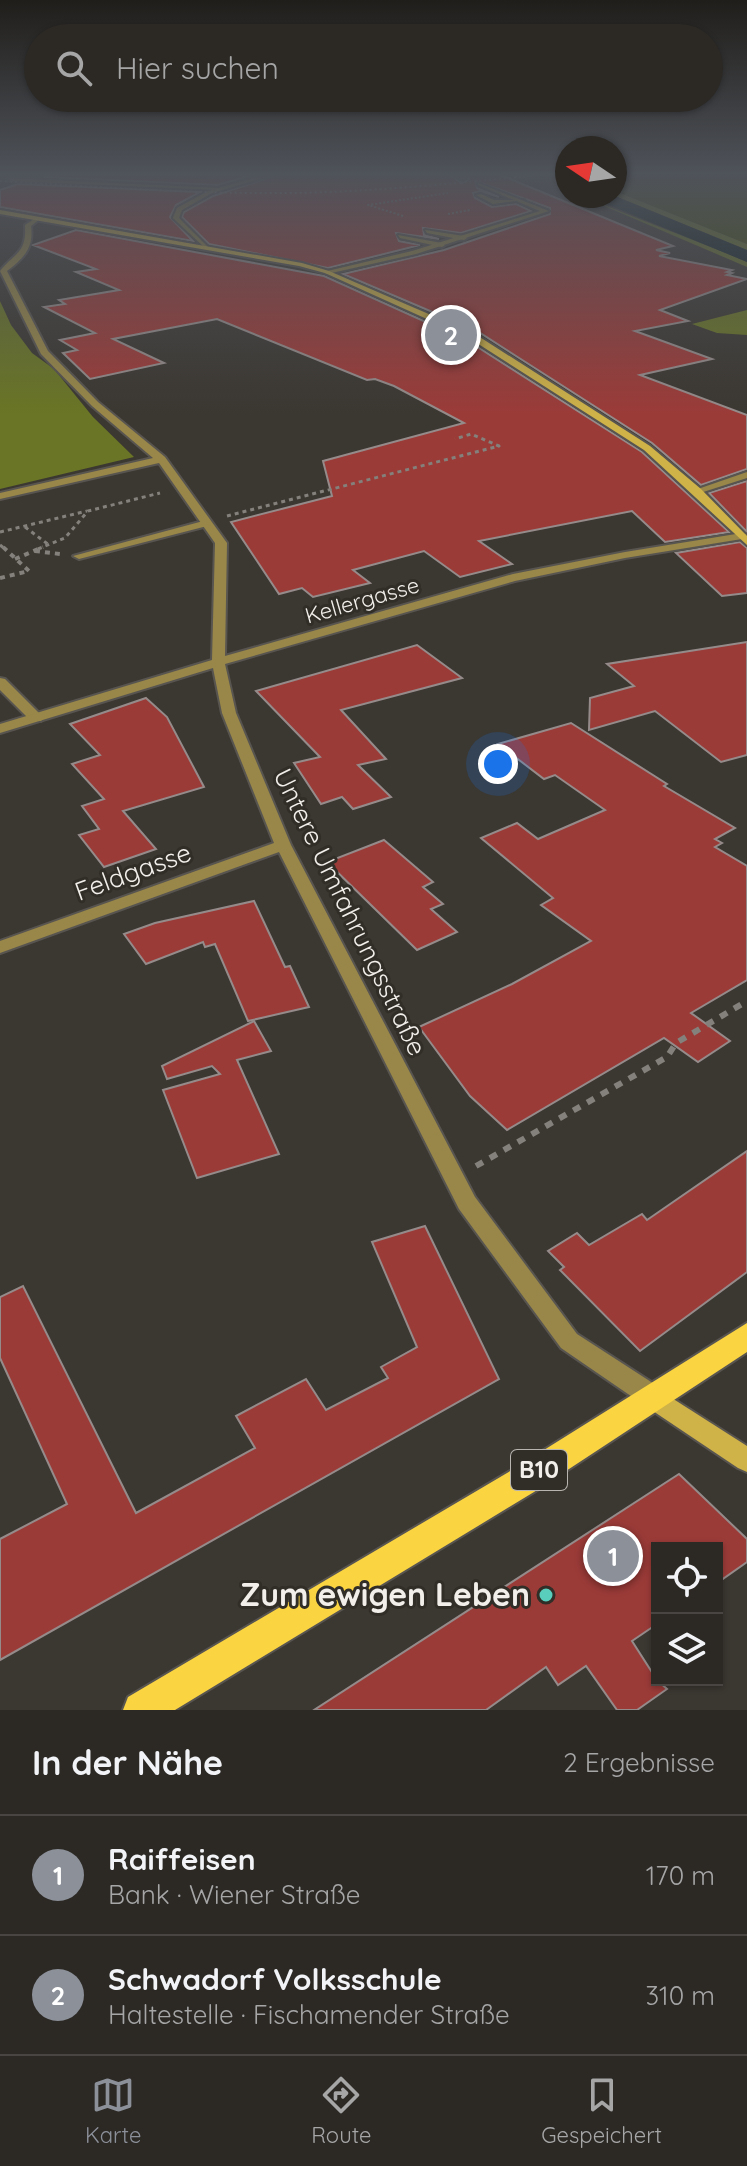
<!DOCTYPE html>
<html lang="de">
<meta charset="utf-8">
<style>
:root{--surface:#2c2925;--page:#383532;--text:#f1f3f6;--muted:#a6a6a7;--line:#484542;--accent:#8c9099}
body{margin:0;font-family:Quicksand,sans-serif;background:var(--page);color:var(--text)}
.controls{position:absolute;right:24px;bottom:24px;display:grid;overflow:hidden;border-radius:0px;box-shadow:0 2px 6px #0004}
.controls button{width:72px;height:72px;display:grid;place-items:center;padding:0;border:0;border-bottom:2px solid var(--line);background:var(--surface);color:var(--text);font:40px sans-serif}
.compass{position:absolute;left:555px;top:136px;width:72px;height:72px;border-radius:50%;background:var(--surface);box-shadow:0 2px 6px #0004;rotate:283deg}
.you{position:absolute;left:498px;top:764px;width:28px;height:28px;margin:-20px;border:6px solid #fff;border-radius:50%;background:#1a73e8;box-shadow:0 0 0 12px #1a73e833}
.badge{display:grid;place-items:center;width:52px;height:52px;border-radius:50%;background:var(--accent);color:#fff;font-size:26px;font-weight:700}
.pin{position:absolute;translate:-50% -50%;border:4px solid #fff;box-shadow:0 2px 8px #0006}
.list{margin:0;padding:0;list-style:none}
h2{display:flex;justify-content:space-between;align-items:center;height:104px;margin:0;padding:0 32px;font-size:34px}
h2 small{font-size:26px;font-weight:400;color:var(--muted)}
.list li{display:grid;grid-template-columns:52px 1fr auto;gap:24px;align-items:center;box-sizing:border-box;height:120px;padding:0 32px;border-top:2px solid var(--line)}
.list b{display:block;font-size:30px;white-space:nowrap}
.list p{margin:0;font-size:26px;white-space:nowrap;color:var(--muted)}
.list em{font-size:26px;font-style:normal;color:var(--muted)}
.icon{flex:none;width:44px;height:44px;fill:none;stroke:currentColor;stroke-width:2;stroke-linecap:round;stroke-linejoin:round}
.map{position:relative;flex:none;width:747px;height:1710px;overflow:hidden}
.search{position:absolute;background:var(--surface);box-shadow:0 2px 6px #0004;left:24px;right:24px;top:24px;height:88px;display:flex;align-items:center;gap:20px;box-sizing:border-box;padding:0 28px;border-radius:44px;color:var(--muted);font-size:30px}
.sheet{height:344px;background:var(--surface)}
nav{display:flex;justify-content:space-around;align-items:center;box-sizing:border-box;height:112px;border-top:2px solid var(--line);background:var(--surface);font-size:22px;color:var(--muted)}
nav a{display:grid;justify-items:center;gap:4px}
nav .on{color:var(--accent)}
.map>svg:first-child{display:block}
.green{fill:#434b09}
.forest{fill:#6a7525}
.water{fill:#0c1f23}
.building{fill:#9b3b38;stroke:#958b8a;stroke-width:2}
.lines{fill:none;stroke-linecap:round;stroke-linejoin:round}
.lane-casing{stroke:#58544f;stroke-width:4}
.street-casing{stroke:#58544f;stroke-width:4}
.secondary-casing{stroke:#58544f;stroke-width:4}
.primary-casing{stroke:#58544f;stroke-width:4}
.path-far3{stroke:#84807b;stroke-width:2;stroke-dasharray:2 2;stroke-linecap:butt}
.path-far2{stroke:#84807b;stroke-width:3;stroke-dasharray:4 4;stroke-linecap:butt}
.path-far1{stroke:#84807b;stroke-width:4;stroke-dasharray:5 5;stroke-linecap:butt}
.path{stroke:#84807b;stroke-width:6;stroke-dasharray:8 8;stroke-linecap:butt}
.lane{fill:#988748;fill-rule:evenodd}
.street{fill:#988748;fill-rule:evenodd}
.secondary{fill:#cfb248;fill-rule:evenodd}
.primary{fill:#fad441;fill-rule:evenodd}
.rail{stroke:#96928d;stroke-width:2;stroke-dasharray:2 3;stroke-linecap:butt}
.poi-dot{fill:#5acebc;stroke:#312d27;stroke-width:3}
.labels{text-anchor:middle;stroke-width:6;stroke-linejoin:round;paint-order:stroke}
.far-street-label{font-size:22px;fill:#f2efeb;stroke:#312d27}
.shield{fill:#312d27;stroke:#b8b5b0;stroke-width:2}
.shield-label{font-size:24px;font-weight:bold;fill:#f2efeb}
.street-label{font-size:26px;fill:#f2efeb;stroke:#312d27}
.near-poi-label{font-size:32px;font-weight:bold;fill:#f2efeb;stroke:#312d27;text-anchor:end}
</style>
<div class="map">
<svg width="747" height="1710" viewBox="0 0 747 1710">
<rect width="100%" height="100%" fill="#3b3731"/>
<polygon class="green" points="615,174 747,174 747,244 615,191"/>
<g class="forest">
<polygon points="615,191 747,244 747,250 615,196"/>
<polygon points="581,196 726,253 747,262 747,267"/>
<polygon points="0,301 11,325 32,353 54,369 93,417 134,457 0,489"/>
<polygon points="747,310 747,335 717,333 692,324"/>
</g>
<polygon class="water" points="587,196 615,196 747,250 747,262"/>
<g class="building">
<polygon points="51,174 255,174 218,185 44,177"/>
<polygon points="280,174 448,174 462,183 469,179 464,174 498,174 673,246 656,250 670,253 659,256 732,270 727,272 732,273 727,275 747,279 660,310 688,321 635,331 712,359 640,375 747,415 747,469 701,485 652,443 477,331 343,274 444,250 550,214 550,208 476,181 477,188 499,197 480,191 473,193 475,198 492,207 516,204 531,211 461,233 423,228 424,235 439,239 396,233 399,241 420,245 328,268 209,244 182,217 184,212 213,196"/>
<polygon points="18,184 200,192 176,205 170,217 193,241 0,207 0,190"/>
<polygon points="76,230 324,276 468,341 642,452 729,532 665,542 632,511 479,541 512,564 460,577 424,551 353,570 370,583 313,597 302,588 279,594 231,522 332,496 323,461 464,423 394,386 375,379 367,380 217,319 113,339 164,363 90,379 63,353 77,350 60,340 95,333 44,307 65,304 59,300 119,290 76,272 96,269 33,245"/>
<polygon points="747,481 747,532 709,493"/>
<polygon points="740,542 747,548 747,593 722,596 676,553"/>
<polygon points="747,642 747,755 721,762 655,711 589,730 590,698 634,686 607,664"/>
<polygon points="417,645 462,678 341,710 386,759 358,765 391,797 353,809 342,797 321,804 294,763 320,757 256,691"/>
<polygon points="146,698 167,717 204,787 123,811 156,849 104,867 79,835 99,829 82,806 104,799 72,764 100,755 70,724"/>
<polygon points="571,723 667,784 664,786 735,828 715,839 722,843 715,847 747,866 747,980 691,1013 730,1041 698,1062 664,1038 507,1130 470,1096 419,1027 512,984 591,941 541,905 553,898 481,838 517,823 538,839 605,810 555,775 544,779 498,744"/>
<polygon points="384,840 433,882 423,887 443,904 431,909 457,932 417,950 327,862"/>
<polygon points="254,901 285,967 290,966 309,1007 248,1021 215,944 205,947 203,942 146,964 124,934 155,923"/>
<polygon points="254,1021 271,1051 237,1060 279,1154 197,1178 163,1090 220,1074 212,1066 167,1079 162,1066"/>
<polygon points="747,1151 747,1272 640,1351 560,1270 564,1267 548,1251 577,1233 589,1245 642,1214 647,1220"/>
<polygon points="425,1226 499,1379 0,1660 0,1539 67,1504 0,1358 0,1297 23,1286 136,1513 255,1448 236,1416 306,1379 326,1410 388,1378 381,1367 417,1347 372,1242"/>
<polygon points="679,1474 747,1539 747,1562 717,1583 717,1548 657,1548 657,1624 632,1641 657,1680 667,1689 637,1710 617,1710 586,1666 558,1685 546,1667 486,1710 314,1710"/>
</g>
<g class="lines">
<defs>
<g id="lane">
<polygon points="8,178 218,188 221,190 10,181"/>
<polygon points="481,194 494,200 524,200 493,204 476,195"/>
<polygon points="425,230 464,236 467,238 464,240 427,233"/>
<polygon points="398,235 442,243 445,245 442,247 400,238"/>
<polygon points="207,520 212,523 211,525 79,559 73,556"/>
<polygon points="0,678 5,679 41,715 43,718 41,721 31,721 0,690"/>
</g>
<g id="street">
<polygon points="267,174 277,174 212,193 182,210 179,218 208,247 204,247 173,218 177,208 208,191"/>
<polygon points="451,174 466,178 463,180"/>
<polygon points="478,183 549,211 416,254 327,274 323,272 412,251 540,211 478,185"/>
<path d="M37 217 40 219 31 226C34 248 24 258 7 271L48 351 98 402 165 457 227 543 225 656 513 574 625 552 742 533 747 535 742 539 625 558 515 581 225 664 236 713 291 845 475 1197 577 1334 662 1389 665 1397 662 1405 653 1408 644 1405 561 1348 459 1209 279 852 0 953V941L274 843 222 713 213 668 0 733V724L212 660 215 543 159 463 0 499V493L153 458 92 406 41 354 0 271C14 253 27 254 25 225Z"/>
<polygon points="747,472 747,478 697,494 692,491"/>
</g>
<g id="secondary">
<polygon points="0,210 302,263 329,271 475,334 650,446 701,489 747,536 747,545 644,450 469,338 325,273 299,266 0,214"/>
<polygon points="653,1386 747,1446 747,1472 738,1468 644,1405 641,1397 644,1389"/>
</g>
<polygon id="primary" points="747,1323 747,1352 534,1492 175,1710 123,1710 128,1697 512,1470"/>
</defs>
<use href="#lane" class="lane-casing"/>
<use href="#street" class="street-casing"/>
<use href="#secondary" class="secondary-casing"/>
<use href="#primary" class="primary-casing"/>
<g class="path-far3">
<polyline points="515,177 544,174"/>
<polyline points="448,214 470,210"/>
<polyline points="403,216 368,205 448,193"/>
</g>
<g class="path-far2">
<polyline points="227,516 499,446 471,434 455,439"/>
<polyline points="25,527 49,545"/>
<polyline points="0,532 87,511"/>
<polyline points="0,545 5,549"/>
<polyline points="38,549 65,538 88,511 160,493"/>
</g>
<g class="path-far1">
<polyline points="35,551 60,554"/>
<polyline points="15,559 43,547"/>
<polyline points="0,578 29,571 3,547"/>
</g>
<polyline class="path" points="476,1166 667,1057 676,1043 747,1001"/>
<use href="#lane" class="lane"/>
<use href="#street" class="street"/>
<use href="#secondary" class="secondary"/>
<use href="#primary" class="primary"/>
<path class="rail" d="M0 181C97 187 194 194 291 193 378 192 464 182 551 174"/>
</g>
<linearGradient id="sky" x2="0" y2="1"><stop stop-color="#201e1b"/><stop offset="0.42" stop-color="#4f535a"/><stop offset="1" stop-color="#4f535a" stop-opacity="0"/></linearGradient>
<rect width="747" height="414" fill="url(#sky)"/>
<circle class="poi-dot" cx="546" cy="1595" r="8"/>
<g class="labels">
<g class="far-street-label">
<text transform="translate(362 600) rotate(-16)" y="8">Kellergasse</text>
</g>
<rect class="shield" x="511" y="1450" width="56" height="40" rx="6"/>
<g class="shield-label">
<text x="539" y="1478">B10</text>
</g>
<g class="street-label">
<text transform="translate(133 872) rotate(-20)" y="9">Feldgasse</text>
<text transform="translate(350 912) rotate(64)" y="9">Untere Umfahrungsstraße</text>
</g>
<g class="near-poi-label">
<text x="530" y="1606">Zum ewigen Leben</text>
</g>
</g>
</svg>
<div class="controls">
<button><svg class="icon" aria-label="locate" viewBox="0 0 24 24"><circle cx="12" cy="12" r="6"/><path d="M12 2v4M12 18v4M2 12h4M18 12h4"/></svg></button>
<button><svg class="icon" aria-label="layers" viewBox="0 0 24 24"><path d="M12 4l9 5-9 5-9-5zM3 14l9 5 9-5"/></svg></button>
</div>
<svg class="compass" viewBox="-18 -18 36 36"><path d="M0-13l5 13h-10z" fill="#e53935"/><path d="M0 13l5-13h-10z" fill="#a6a6a7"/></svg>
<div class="you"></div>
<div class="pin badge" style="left:613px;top:1556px">1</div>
<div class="pin badge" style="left:451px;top:335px">2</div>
<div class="search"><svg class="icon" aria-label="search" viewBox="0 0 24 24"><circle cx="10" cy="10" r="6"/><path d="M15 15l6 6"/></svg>Hier suchen</div>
</div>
<section class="sheet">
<h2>In der Nähe<small>2 Ergebnisse</small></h2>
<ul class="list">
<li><span class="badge">1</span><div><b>Raiffeisen</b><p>Bank · Wiener Straße</p></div><em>170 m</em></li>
<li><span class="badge">2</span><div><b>Schwadorf Volksschule</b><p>Haltestelle · Fischamender Straße</p></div><em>310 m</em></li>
</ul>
</section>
<nav>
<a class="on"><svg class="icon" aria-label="map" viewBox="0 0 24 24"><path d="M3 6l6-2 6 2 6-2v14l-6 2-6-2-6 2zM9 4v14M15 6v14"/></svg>Karte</a>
<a><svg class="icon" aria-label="directions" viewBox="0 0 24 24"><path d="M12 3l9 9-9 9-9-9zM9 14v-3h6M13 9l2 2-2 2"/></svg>Route</a>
<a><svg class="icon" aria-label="saved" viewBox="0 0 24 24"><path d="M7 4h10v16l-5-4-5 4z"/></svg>Gespeichert</a>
</nav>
